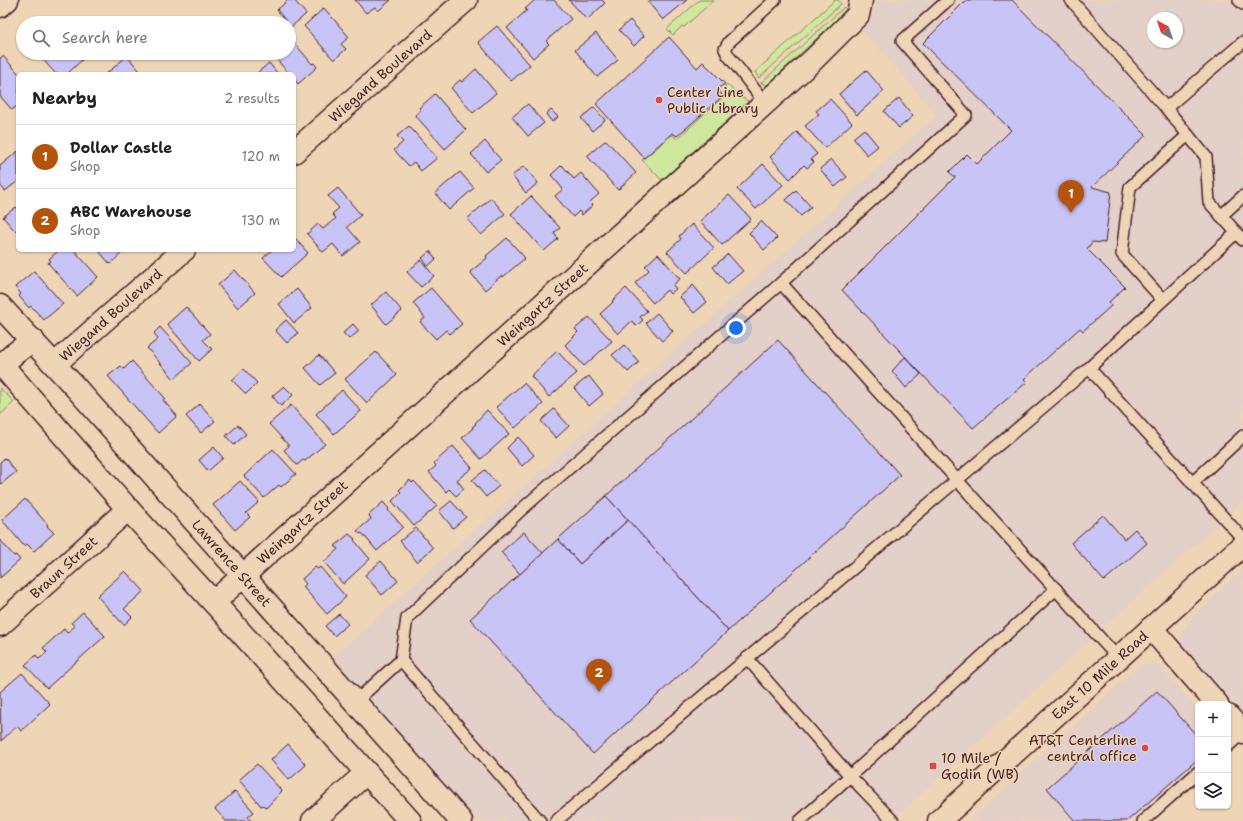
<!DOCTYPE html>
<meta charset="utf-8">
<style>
:root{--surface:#fff;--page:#f6f6f6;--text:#202124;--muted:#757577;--line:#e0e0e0;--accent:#b45309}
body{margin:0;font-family:"Shantell Sans",sans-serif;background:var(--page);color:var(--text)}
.controls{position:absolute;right:12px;bottom:12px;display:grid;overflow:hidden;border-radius:6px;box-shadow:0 1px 3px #0004}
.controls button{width:36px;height:36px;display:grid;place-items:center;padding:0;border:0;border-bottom:1px solid var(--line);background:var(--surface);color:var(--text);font:20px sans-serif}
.compass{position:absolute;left:1147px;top:12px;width:36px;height:36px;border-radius:50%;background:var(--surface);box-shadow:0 1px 3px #0004;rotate:320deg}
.you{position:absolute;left:736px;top:328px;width:14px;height:14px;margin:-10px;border:3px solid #fff;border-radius:50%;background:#1a73e8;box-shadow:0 0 0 6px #1a73e833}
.badge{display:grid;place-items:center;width:26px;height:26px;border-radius:50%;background:var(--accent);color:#fff;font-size:13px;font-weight:700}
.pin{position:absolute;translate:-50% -33px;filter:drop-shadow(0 1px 2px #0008)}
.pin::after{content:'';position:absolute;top:21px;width:14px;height:12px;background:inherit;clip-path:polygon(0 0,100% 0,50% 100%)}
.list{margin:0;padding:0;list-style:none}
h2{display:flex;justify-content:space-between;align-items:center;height:52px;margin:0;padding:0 16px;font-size:17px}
h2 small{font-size:13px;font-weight:400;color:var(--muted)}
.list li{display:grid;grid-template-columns:26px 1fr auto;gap:12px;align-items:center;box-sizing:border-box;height:64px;padding:0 16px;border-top:1px solid var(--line)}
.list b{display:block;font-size:15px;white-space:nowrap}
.list p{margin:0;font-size:13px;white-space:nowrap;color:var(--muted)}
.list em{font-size:13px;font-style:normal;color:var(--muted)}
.icon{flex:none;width:22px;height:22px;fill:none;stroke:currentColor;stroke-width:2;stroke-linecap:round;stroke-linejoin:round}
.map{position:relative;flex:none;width:1243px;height:821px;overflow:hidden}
.search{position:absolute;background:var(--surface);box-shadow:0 1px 3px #0004;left:16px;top:16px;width:280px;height:44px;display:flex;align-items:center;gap:10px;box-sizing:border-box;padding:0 14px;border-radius:22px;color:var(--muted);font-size:15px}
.panel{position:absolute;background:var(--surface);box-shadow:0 1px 3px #0004;left:16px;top:72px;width:280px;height:180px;border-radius:6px}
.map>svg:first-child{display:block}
.built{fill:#e3d0c9;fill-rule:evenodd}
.green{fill:#cee89e;stroke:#8c8464}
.building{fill:#c9c4f6;stroke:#4a1f2b}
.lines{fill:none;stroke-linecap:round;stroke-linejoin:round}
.lane-casing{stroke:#4a1f2b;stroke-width:14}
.street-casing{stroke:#4a1f2b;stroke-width:25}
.secondary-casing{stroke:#4a1f2b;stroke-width:25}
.lane{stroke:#eed5b6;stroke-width:11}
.street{stroke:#eed5b6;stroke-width:22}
.secondary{stroke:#eed5b6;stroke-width:22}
.poi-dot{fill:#d1495b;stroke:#eed5b6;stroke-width:1.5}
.labels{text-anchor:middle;stroke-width:3;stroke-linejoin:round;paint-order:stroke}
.street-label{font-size:14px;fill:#4a1f2b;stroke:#eed5b6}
.poi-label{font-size:14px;fill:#4a1f2b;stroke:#eed5b6;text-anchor:start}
</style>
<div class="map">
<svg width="1243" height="821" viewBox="0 0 1243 821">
<rect width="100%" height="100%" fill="#eed5b6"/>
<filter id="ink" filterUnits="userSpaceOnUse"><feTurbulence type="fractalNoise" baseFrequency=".025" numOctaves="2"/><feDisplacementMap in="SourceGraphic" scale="8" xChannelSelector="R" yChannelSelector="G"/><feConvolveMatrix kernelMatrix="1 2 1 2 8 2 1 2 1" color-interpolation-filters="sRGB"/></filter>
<g filter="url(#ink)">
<g class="built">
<path d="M877 0H1243V501L891 821H475L330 660 937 115 862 29 872 15ZM1153 18H1177V42H1153Z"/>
<polygon points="1243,570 1243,715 1185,651 1181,644 1182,636 1186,625 1194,616 1223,587"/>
<polygon points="1153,663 1160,667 1198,710 1198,762 1132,821 970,821 1133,671 1143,665"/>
</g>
<g class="green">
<polygon points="699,0 714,0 684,27 682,26 673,35 667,29"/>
<polygon points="835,0 838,0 841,4 759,78 755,72"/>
<polygon points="844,7 846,9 830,26 767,85 761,83"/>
<polygon points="727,84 739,97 745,99 748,102 662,180 642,160 672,135 677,139 725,95 725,86"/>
<polygon points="0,388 14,402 0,415"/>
</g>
<g class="building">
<polygon points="288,0 294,0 306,14 291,27 277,10"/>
<polygon points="355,0 391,0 378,11 375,7 366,13"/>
<polygon points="535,0 554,0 571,19 546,41 549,44 533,58 507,28 527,10 525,9"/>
<polygon points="569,0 602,0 605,3 587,20"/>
<polygon points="651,0 687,0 663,20 648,2"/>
<polygon points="966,0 1012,0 1146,135 1092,187 1111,192 1105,243 1092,242 1087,249 1125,287 1109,302 1111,306 1083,331 1080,328 1024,379 1027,382 973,428 842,290 955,177 949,172 967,154 977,164 1011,130 923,43"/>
<polygon points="324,8 349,37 341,44 346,49 334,60 304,26"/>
<polygon points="45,16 51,23 38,23"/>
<polygon points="630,20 644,36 634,46 619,30"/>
<polygon points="497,26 530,65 511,81 478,42"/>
<polygon points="596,33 618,60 597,77 575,50"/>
<polygon points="669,37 697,68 703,62 725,84 717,89 723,96 677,136 672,133 644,158 596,104"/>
<polygon points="292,40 312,64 314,63 317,67 298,84 294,79 294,74 289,74 274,56 277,53 289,53 289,42"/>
<polygon points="37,53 78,53 79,54 78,56 82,60 67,74 56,74"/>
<polygon points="3,56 19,74 18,105 12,110 0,96 0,58"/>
<polygon points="127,56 140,71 137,74 106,74"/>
<polygon points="269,63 278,74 256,74"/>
<polygon points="476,69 496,93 473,113 451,88 460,80 462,82"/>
<polygon points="866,70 884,91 857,115 839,94"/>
<polygon points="435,94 466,130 445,149 415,115 421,110 419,108"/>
<polygon points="899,98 913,116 899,128 884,111"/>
<polygon points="830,99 852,123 825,148 805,126 819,114 816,111"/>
<polygon points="528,104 544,123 528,136 512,117"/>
<polygon points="594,107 605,120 592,131 581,118"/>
<polygon points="551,110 558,117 552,122 546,114"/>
<polygon points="409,126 437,158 421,171 414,162 409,166 394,150 403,142 397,136"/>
<polygon points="864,129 878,146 867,155 853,138"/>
<polygon points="797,132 817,154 811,159 814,162 807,168 804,165 790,179 770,157"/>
<polygon points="606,140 636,173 618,190 587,156"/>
<polygon points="485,141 501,160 486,172 471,154"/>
<polygon points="18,151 18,181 5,191 0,185 0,166"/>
<polygon points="831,159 847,177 835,187 820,169"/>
<polygon points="763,164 783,185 756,209 737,189"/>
<polygon points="562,165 574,179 581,173 599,194 590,202 593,205 582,215 579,211 573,217 555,196 563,189 551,175"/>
<polygon points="524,166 538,183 526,193 512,176"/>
<polygon points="460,172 474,188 449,210 435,193"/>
<polygon points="338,188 361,215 347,227 360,242 343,256 333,244 323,252 307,234 318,224 323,229 336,218 332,214 339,208 328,196"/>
<polygon points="796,190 811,207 801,216 786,200"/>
<polygon points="729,195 751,219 722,245 700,221"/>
<polygon points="531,196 560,228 554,233 558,239 544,251 511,214"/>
<polygon points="491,198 505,214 481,235 467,219"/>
<polygon points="16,207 18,209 18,229 15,231 3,217"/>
<polygon points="761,221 777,238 764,250 749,233"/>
<polygon points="692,224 714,248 687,273 667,252 681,239 679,236"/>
<polygon points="294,237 308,253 281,277 263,258 272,250 294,250"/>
<polygon points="507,238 525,258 503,277 502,275 485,290 470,272 487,258 486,256"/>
<polygon points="59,250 74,250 98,277 77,296 48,263 51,261 49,259"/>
<polygon points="98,250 125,250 110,264"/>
<polygon points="430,251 436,259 428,266 422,258"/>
<polygon points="658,254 680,279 673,285 676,289 670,294 667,290 653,303 635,283 649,270 645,266"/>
<polygon points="728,254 743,271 727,284 713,267"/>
<polygon points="421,260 434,276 421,287 407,272"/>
<polygon points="235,270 255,293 238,308 218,285"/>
<polygon points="34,271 63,304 44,320 31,306 29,308 19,296 21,294 15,287"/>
<polygon points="693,285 707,302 694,313 680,297"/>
<polygon points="431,288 462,324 450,334 446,330 436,339 420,322 425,318 413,303"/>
<polygon points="626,288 647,311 640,317 643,320 636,326 632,321 618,334 600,314 613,302 612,301"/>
<polygon points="297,289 312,308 294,323 279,304"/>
<polygon points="386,292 402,311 386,324 371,305"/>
<polygon points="186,307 210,334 203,340 212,349 199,361 167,324"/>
<polygon points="657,313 673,331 662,341 646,323"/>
<polygon points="589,317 612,341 584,366 565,345 578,332 575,329"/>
<polygon points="286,320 298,333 287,343 275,330"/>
<polygon points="353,324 359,331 349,339 343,333"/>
<polygon points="160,327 192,363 174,379 147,348 158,339 154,333"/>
<polygon points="778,340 900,475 728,631 606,496"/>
<polygon points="624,345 639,362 628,372 612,355"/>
<polygon points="557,351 577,373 549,397 531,376"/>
<polygon points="376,352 397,375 367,403 345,379"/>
<polygon points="319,355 335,373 320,385 305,368"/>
<polygon points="905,357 921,374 906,388 892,371"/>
<polygon points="132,361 165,398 163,400 177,416 158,433 108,376 121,366 124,369"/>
<polygon points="244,369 257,383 246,394 232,380"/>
<polygon points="589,376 603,394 589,406 574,388"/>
<polygon points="524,383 543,404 515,428 496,407"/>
<polygon points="284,386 293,395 281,406 272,396"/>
<polygon points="342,390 361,411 334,434 316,414"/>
<polygon points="200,404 215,421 201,433 186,416"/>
<polygon points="291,405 325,444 305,461 303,460 297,465 284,450 289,446 269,424"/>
<polygon points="554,409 569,426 556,438 541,421"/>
<polygon points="487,410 509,434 481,459 462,438 473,428 472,427 476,424 475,423"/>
<polygon points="238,425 246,434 234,445 226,436"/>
<polygon points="518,437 534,455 522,466 507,448"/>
<polygon points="453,446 472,468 457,480 464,489 456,496 449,489 446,492 429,472 436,466 434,463"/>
<polygon points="214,447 223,458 208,471 199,460"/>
<polygon points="273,449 296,474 281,487 279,485 264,498 244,476"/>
<polygon points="5,458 16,472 1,484 0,483 0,462"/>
<polygon points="485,470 499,486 486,497 472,480"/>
<polygon points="410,480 412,483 414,481 437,506 414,526 392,501 401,492 399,490"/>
<polygon points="240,481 259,502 246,513 250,517 235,530 213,505"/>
<polygon points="606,496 628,520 580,564 558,539"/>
<polygon points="25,499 48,525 47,526 54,533 34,551 27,544 24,546 2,520"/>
<polygon points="451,501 466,517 453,528 439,511"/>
<polygon points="383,502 389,509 388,510 403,527 377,551 362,533 360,534 357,531 371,519 369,515"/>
<polygon points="1103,515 1124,539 1135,529 1147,543 1104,581 1071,543"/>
<polygon points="628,520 728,631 593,754 470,619 558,539 580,564"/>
<polygon points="416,528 433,548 417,562 400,541"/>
<polygon points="524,532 543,553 520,574 501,552"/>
<polygon points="349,534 355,539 354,540 370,559 343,584 324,562 338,549 335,546"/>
<polygon points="0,540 14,556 16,555 20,560 0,578"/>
<polygon points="381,561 398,581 382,595 365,575"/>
<polygon points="315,567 318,569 320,567 346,597 327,614 303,587 306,584 302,579"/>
<polygon points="125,571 144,591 124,609 132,617 124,625 97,596"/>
<polygon points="83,612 105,636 47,688 25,665 36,655 39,659 47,652 43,648 64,629 67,633 75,626 71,623"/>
<polygon points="339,614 348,624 334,636 325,626"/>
<polygon points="22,673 50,704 21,731 17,726 1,741 0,692"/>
<polygon points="1157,691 1198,737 1198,759 1127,821 1075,821 1047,788"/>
<polygon points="288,744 306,765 289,780 271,760"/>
<polygon points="257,764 282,791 266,808 263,805 261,806 239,780"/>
<polygon points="235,791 254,812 248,817 251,821 226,821 215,809"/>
</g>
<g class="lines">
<defs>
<g id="lane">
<polyline points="1071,0 1166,108"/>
<polyline points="1239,0 1243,4"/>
<polyline points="1243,42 1166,108 1206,157 1209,202 1243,240"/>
<polyline points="765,103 728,55 725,49 729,42 775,0"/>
<polyline points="1221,216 1243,196"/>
<polyline points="1163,300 1122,254 1130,187 1188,135"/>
<polyline points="1089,368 1236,233"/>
<polyline points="1192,483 1243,436"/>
<polyline points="747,658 850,776 1056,589"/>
<polyline points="1118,658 957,480 1089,368 1243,539"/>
<polyline points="355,702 401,660"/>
<polyline points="1228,746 1242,733"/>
<polyline points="540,821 401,660 407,618 521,510 781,283"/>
<polyline points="556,821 957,480 781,283 966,115 902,41 948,0"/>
<polyline points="800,821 850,776 893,821"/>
<polyline points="1143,821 1198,772"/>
</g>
<g id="street">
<polyline points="0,6 7,0"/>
<path id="s1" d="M294 152 466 0"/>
<path id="s2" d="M0 306 76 388 461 821"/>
<polyline points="0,363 128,509 227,617 410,821"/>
<path id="s3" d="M55 364 184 250"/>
<polyline points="2,365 14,354 33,340"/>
<path id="s4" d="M214 602 814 59 858 15 861 0"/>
<path id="s5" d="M0 625 128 509"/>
<polyline points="1151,628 1217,704"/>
<polyline points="1228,716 1243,733"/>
<polyline points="313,821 366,773"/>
</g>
<g id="secondary">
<path id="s6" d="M939 821 1243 545"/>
</g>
</defs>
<use href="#lane" class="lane-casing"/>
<use href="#street" class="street-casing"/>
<use href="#secondary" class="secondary-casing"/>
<use href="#lane" class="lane"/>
<use href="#street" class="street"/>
<use href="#secondary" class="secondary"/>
</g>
</g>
<g class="poi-dot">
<circle cx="659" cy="100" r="4"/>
<circle cx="1145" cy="748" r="4"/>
<rect x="929" y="762" width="8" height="8" rx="2"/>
</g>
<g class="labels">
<g class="street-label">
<text dy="5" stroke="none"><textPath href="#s1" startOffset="115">Wiegand Boulevard</textPath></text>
<text dy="5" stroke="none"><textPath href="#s4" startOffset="443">Weingartz Street</textPath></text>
<text dy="5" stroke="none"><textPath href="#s3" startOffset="74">Wiegand Boulevard</textPath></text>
<text dy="5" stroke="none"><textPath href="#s4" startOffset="119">Weingartz Street</textPath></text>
<text dy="5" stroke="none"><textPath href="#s2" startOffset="346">Lawrence Street</textPath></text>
<text dy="5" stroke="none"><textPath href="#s5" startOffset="86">Braun Street</textPath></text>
<text dy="5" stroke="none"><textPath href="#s6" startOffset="217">East 10 Mile Road</textPath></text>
</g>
<g class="poi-label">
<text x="667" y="97">Center Line<tspan x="667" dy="16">Public Library</tspan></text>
<text x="1137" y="745" text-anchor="end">AT&amp;T Centerline<tspan x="1137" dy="16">central office</tspan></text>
<text x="941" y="763">10 Mile /<tspan x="941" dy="16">Godin (WB)</tspan></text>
</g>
</g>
</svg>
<div class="controls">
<button>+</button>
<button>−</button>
<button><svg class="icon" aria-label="layers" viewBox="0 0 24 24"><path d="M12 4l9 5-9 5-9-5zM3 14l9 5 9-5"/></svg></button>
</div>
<svg class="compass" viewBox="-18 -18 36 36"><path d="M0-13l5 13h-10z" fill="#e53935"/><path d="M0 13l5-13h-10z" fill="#757577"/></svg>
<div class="you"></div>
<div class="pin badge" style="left:1071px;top:213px">1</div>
<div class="pin badge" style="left:599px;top:692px">2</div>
<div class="search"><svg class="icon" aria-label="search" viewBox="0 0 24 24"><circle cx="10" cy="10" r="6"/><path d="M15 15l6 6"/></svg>Search here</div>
<section class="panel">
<h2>Nearby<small>2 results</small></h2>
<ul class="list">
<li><span class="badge">1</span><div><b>Dollar Castle</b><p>Shop</p></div><em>120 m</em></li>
<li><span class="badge">2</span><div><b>ABC Warehouse</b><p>Shop</p></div><em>130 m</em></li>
</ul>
</section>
</div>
